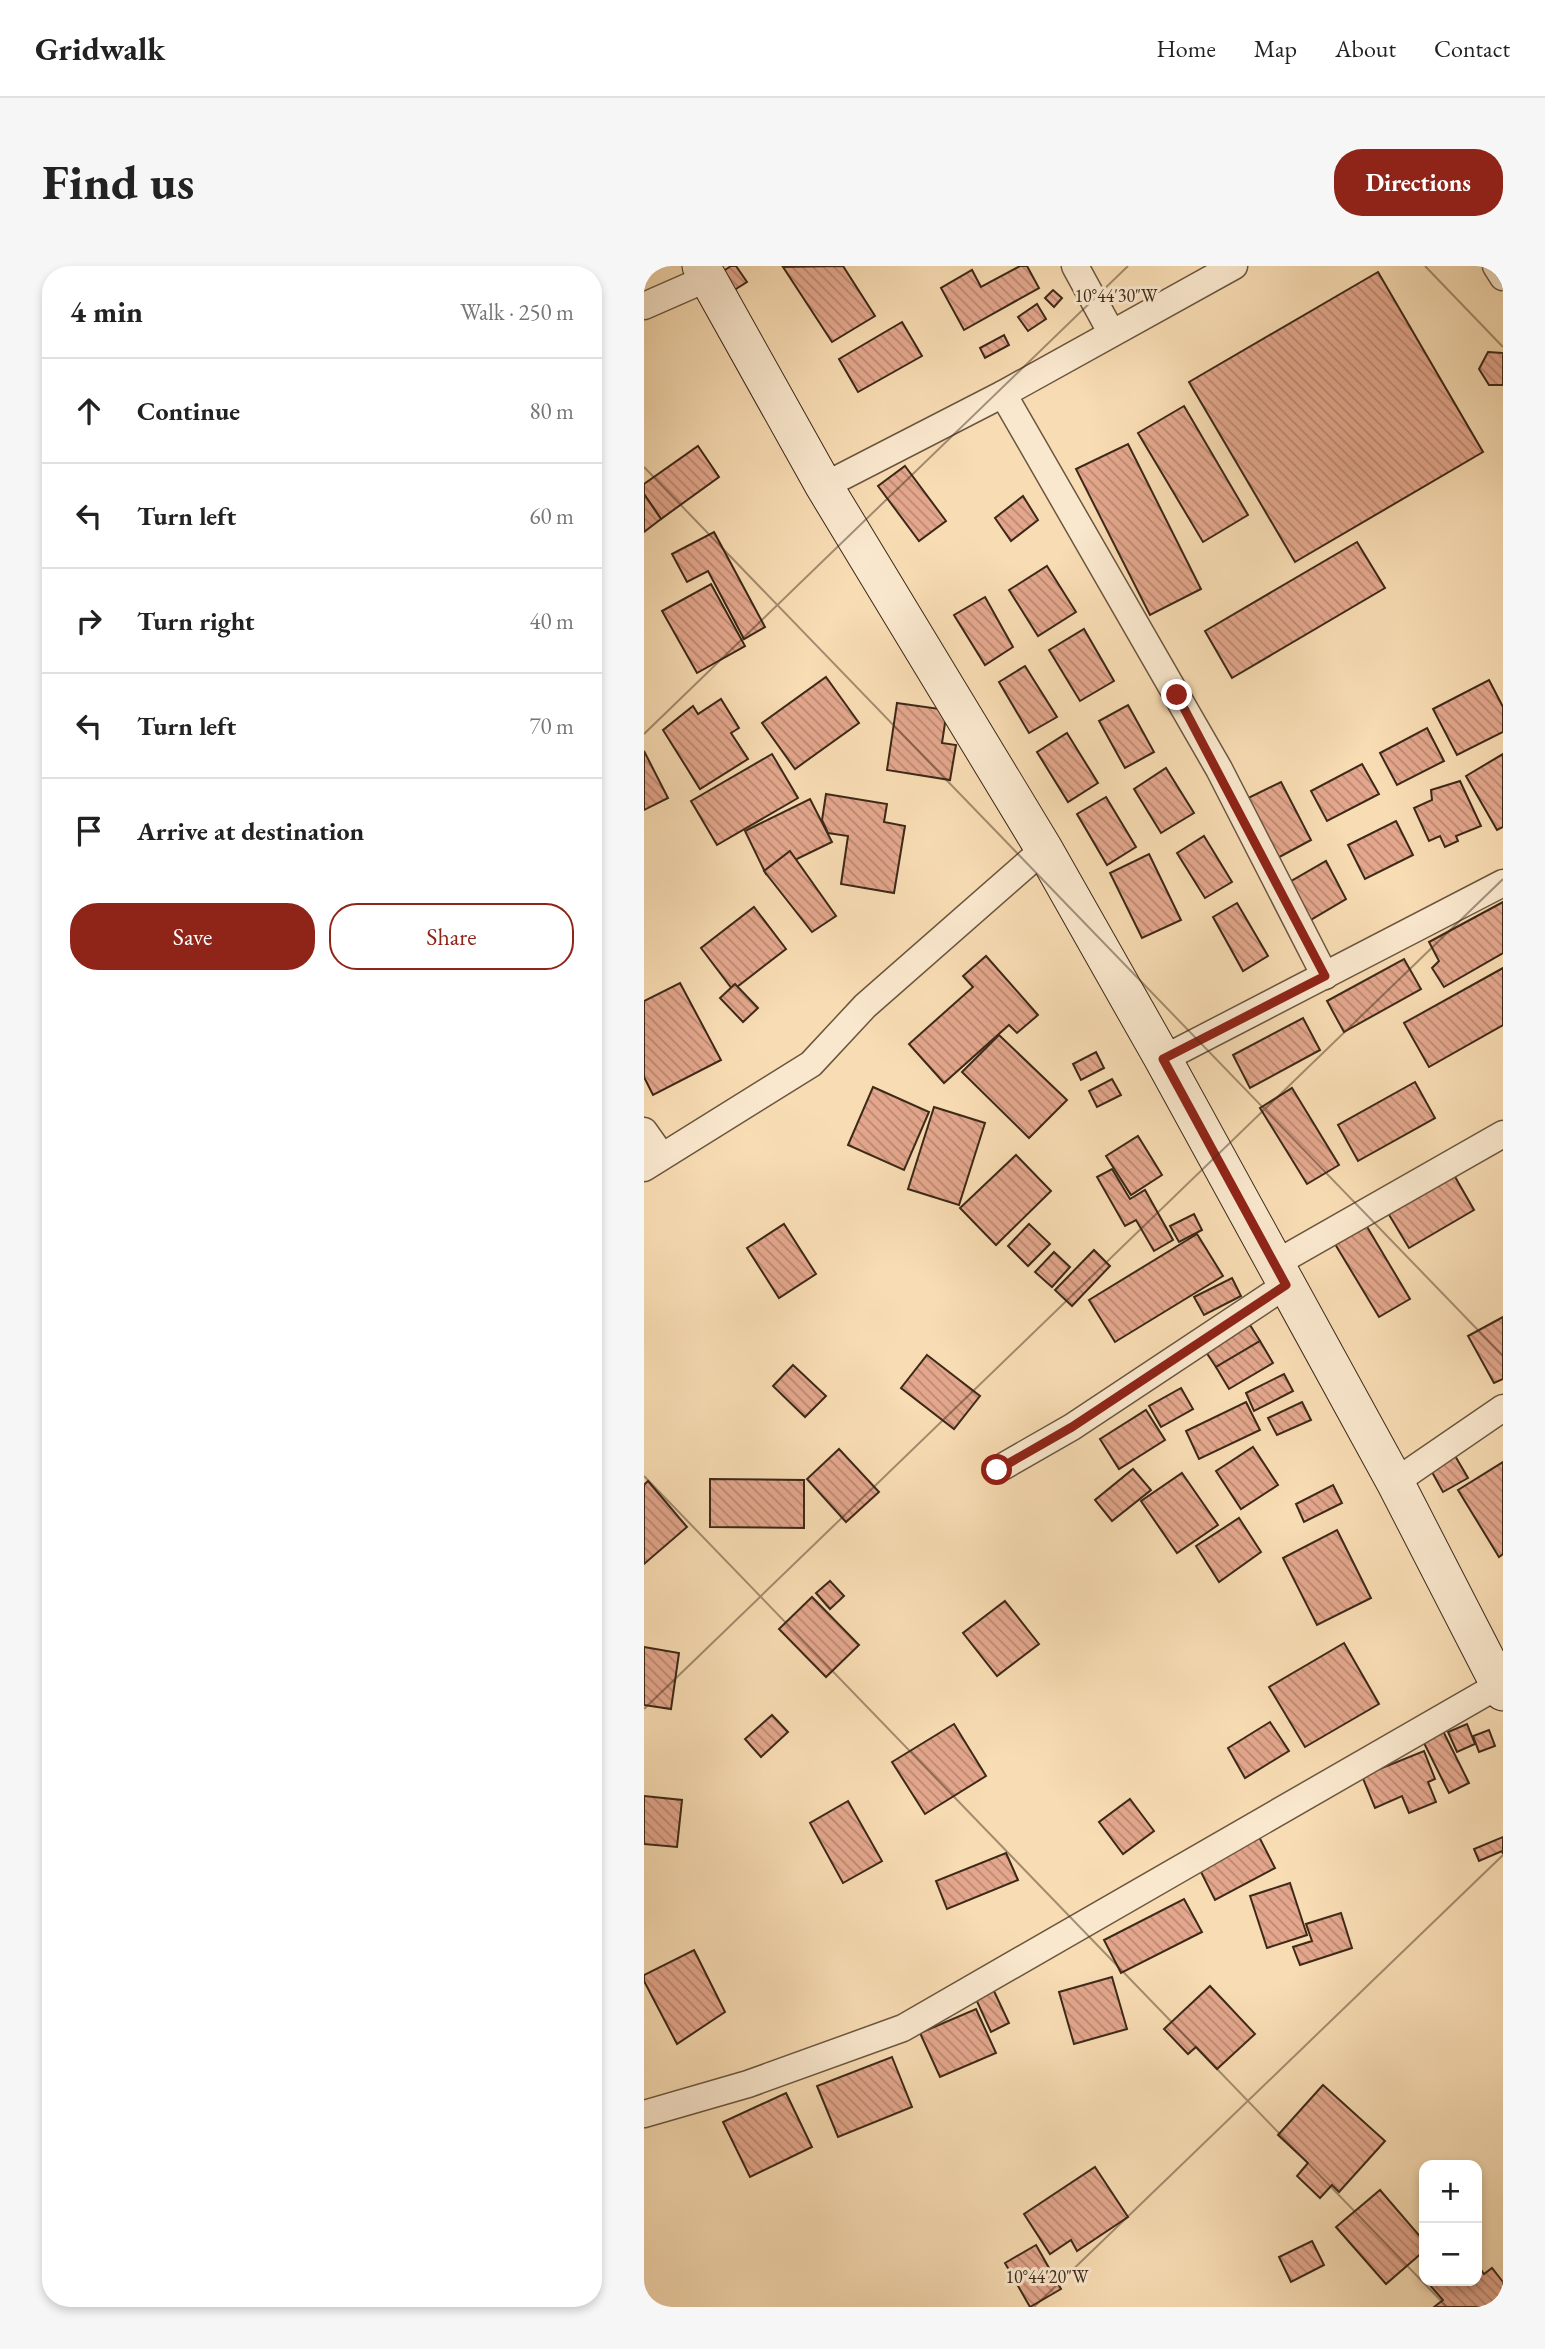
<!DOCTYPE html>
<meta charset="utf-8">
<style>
:root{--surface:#fff;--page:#f6f6f6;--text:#222;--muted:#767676;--line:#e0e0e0;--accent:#8f2418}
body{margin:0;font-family:"EB Garamond",serif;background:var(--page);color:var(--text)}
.controls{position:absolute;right:21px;bottom:21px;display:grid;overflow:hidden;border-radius:14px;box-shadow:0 4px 10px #0003}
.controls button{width:63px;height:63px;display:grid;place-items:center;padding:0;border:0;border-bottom:2px solid var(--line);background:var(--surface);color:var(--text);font:35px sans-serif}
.stop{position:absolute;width:21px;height:21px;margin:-16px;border:5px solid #8f2418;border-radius:50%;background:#fff}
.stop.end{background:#8f2418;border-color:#fff;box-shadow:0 2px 7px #0008}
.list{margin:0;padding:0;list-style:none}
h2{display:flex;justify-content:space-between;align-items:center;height:91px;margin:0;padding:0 28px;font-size:30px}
h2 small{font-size:23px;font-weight:400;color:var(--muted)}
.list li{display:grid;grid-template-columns:46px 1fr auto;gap:21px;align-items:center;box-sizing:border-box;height:105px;padding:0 28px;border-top:2px solid var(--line)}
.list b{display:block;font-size:26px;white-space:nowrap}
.list em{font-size:23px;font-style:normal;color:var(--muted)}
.actions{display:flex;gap:14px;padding:21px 28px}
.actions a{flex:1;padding:16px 0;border:2px solid var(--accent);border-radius:28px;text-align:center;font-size:24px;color:var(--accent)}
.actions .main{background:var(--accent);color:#fff}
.icon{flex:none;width:38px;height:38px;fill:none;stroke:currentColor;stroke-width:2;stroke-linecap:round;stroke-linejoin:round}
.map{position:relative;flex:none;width:859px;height:2041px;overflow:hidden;border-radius:28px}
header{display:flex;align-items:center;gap:42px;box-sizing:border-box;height:98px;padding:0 35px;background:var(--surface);border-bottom:2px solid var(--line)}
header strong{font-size:33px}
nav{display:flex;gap:38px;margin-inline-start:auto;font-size:24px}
.intro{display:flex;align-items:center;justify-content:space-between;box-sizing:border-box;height:168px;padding:0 42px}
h1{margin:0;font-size:49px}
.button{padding:18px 32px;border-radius:28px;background:var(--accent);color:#fff;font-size:24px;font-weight:700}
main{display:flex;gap:42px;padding:0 42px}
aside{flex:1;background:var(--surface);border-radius:28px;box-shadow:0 4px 10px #0003}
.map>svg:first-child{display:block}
.building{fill:url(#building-back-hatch);stroke:#3c2918;stroke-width:2}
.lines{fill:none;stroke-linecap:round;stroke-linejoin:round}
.street-casing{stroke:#6b563f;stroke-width:29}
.secondary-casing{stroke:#3c2918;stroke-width:39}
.street{stroke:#fae8ce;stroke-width:26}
.secondary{stroke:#fae8ce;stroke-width:37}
.route{stroke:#8f2418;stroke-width:9}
.ticks{fill:none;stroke:#3c2918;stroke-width:2;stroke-opacity:0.45}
.ticks-label{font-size:18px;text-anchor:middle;fill:#3c2918;stroke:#fae8ce;stroke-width:6;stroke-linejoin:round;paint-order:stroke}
</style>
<header>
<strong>Gridwalk</strong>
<nav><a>Home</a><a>Map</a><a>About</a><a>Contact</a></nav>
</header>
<div class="intro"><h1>Find us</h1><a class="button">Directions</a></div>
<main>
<aside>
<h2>4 min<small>Walk · 250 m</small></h2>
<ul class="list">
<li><svg class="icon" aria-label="ahead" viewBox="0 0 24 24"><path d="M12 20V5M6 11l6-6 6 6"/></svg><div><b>Continue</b></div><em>80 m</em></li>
<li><svg class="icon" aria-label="left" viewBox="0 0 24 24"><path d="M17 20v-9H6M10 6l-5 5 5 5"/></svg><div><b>Turn left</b></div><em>60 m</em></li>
<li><svg class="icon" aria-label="right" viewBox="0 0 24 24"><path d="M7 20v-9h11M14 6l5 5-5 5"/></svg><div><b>Turn right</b></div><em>40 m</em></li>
<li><svg class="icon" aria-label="left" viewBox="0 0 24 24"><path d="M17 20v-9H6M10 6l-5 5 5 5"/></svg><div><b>Turn left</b></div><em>70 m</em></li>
<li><svg class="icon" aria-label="arrive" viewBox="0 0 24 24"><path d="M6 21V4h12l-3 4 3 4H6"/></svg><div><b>Arrive at destination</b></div></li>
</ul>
<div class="actions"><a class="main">Save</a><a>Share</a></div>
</aside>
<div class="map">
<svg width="859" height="2041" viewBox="0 0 859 2041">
<defs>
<pattern id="building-back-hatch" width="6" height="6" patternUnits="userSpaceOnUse" patternTransform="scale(1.75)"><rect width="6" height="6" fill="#e4a78d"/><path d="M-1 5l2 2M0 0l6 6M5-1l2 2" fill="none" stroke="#ba8872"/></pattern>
</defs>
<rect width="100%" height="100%" fill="#f8dcb3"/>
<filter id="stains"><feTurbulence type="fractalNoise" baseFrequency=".00286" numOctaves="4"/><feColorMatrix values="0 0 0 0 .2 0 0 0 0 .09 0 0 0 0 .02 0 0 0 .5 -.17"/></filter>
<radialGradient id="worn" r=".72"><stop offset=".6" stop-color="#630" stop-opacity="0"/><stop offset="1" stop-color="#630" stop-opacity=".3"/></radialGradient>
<g class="building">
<polygon points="87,0 92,0 103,16 84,28 72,10"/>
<polygon points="199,0 231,50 188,76 139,1"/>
<polygon points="376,0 383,0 395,22 320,64 297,22 328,4 337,21"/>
<polygon points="734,6 839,186 651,296 545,116"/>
<polygon points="409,24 418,32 410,41 401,32"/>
<polygon points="393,38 402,53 384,65 374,51"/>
<polygon points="258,56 278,90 214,126 195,93"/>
<polygon points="360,69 365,79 341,92 336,82"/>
<polygon points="844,86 859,87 859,119 845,119 835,103"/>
<polygon points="540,140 604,249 559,276 494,167"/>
<polygon points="484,178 557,323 506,349 432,203"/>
<polygon points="54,180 75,211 17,253 0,228 0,218"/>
<polygon points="261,200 302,255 275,275 234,220"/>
<polygon points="0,228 17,253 0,266"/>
<polygon points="379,230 394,254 367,275 351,252"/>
<polygon points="70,266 121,361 100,373 64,305 43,316 28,288"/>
<polygon points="713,276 741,322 588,412 561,365"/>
<polygon points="403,300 432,346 394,370 365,324"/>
<polygon points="67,318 101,380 53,407 18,345"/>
<polygon points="341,331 369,381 341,399 310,349"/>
<polygon points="440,363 470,415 436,435 405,384"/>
<polygon points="381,400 413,451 385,467 355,416"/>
<polygon points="182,411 215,457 151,503 118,457"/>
<polygon points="845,414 859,441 859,466 813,489 789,443"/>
<polygon points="77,433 95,462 87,467 104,493 56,523 19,464 49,440 54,448"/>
<polygon points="253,437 303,444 298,477 312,479 306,514 243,504"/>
<polygon points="484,439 510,486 481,502 455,455"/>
<polygon points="783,462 800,495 753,519 736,487"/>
<polygon points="423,467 454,517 424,536 393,486"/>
<polygon points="0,485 24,532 0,544"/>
<polygon points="128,488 154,532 73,579 47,535"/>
<polygon points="859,488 859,561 853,564 822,510"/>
<polygon points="718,498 735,528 683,555 667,525"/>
<polygon points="522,502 550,547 517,567 490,523"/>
<polygon points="816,515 837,560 812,570 814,575 801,581 796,570 785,575 770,542 788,534 787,524"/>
<polygon points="637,516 667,574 626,596 596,536"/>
<polygon points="182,528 243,538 240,556 261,560 250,627 197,618 204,570 184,567 178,554"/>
<polygon points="462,531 492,581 463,599 433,548"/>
<polygon points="166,533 188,576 122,608 101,565"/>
<polygon points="752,555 769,589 721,613 704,579"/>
<polygon points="560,570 588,616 561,632 533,587"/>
<polygon points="146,585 192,650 168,666 120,605"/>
<polygon points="505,588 537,654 498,672 466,607"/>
<polygon points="682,595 702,633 658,659 637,621"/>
<polygon points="859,636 859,687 800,721 788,702 795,695 785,676"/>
<polygon points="593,637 624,690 599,705 569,651"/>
<polygon points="110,641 142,683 89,724 57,682"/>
<polygon points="342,690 394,749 373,767 365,759 300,817 265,778 329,721 319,710"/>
<polygon points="760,693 777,723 700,766 683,735"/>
<polygon points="859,702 859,759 785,801 760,757"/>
<polygon points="36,717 77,794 9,829 0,811 0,735"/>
<polygon points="91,718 114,742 99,756 76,732"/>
<polygon points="659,752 676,784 606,822 589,789"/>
<polygon points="355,769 423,834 385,872 318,806"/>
<polygon points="452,786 460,802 437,814 429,798"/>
<polygon points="468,813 477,829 453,841 445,825"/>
<polygon points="771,816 791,852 714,895 694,859"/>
<polygon points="229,821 285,846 260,904 204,879"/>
<polygon points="648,822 695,899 663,918 616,842"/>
<polygon points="290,841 341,857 315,939 264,923"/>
<polygon points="494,870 518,909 487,929 462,890"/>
<polygon points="372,889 407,925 352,979 316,942"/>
<polygon points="468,903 486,933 501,924 529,974 510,985 492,954 481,960 453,911"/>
<polygon points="810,909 830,944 765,982 744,947"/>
<polygon points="550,948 558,964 535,976 526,960"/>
<polygon points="719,954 766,1033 735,1051 688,973"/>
<polygon points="140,958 172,1008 135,1032 103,982"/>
<polygon points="385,958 406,978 384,1000 364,980"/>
<polygon points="553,968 579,1010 471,1076 445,1034"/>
<polygon points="450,984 466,1000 428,1040 411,1024"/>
<polygon points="410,986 426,1001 408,1021 391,1006"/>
<polygon points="588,1012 597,1030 560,1049 550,1031"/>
<polygon points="859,1051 859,1113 850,1117 824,1070"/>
<polygon points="606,1059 616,1075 572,1101 562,1086"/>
<polygon points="616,1075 629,1097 585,1123 572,1101"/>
<polygon points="283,1089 336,1130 310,1163 257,1122"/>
<polygon points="149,1099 182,1130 161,1151 129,1120"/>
<polygon points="640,1108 649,1125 610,1145 602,1127"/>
<polygon points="537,1122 549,1143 517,1161 505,1140"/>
<polygon points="602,1136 616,1164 555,1193 542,1165"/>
<polygon points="658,1136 667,1154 633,1169 624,1152"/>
<polygon points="502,1144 521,1174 475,1203 456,1173"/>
<polygon points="609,1181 634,1219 597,1243 572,1205"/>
<polygon points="195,1183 235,1226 202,1256 163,1213"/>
<polygon points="807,1183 824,1212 799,1226 783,1197"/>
<polygon points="859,1196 859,1288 855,1291 814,1224"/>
<polygon points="489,1203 507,1224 468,1255 451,1234"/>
<polygon points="538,1207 574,1259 533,1287 497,1235"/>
<polygon points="66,1213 160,1214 160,1262 66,1261"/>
<polygon points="4,1215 43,1261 0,1298 0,1219"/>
<polygon points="689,1219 698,1237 660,1256 652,1238"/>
<polygon points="595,1252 617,1286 575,1316 552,1280"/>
<polygon points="693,1264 727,1332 673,1359 639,1292"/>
<polygon points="186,1315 200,1330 186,1343 172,1327"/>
<polygon points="168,1331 215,1379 182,1411 135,1363"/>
<polygon points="361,1335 395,1378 353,1410 319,1367"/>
<polygon points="700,1377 735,1438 661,1481 625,1421"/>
<polygon points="0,1381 35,1387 27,1443 0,1439"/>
<polygon points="128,1449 144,1466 117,1491 101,1473"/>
<polygon points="626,1456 645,1485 601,1512 584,1482"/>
<polygon points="310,1458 342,1510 281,1548 248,1496"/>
<polygon points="823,1458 831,1478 813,1486 804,1466"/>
<polygon points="845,1464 851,1480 835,1486 829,1470"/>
<polygon points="799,1465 825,1517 805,1527 779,1475"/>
<polygon points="780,1485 791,1513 784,1516 792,1536 765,1547 758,1530 731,1542 718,1510"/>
<polygon points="0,1530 38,1534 33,1581 0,1578"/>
<polygon points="486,1533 510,1565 479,1588 455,1556"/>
<polygon points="204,1535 238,1595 199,1617 166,1557"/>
<polygon points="611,1563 631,1602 571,1634 551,1594"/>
<polygon points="859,1571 859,1588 858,1585 835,1595 830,1583"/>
<polygon points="362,1587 374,1614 303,1643 292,1615"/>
<polygon points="646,1617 663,1669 623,1682 606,1630"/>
<polygon points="540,1633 558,1666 477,1707 460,1674"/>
<polygon points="697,1647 708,1682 656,1699 649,1681 668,1675 662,1658"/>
<polygon points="50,1684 81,1746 33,1778 0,1715 0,1709"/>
<polygon points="468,1711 483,1763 430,1778 415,1726"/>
<polygon points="566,1720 611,1768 573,1803 552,1781 544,1788 520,1763"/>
<polygon points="349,1723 365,1757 347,1766 331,1731"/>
<polygon points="332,1743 352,1787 296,1811 276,1767"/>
<polygon points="248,1791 268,1841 194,1871 173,1820"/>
<polygon points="679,1819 741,1875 695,1926 688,1919 676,1932 653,1910 664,1897 634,1869"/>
<polygon points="142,1827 168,1881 106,1911 79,1856"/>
<polygon points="451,1901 484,1951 433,1985 427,1974 406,1988 380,1948"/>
<polygon points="736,1924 780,1975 780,1985 742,2018 692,1961"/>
<polygon points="668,1975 680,1999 647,2016 635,1991"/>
<polygon points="392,1979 417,2023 386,2041 361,1997"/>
<polygon points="833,1998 840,2008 848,2002 859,2016 859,2037 854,2041 790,2041 799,2034 784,2017 833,2015"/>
</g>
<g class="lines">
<defs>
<g id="street">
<polyline points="431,0 467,66"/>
<polyline points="852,0 859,11"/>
<polyline points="0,40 64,12"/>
<polyline points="359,128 575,503 681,710"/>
<polyline points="180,220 359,128 590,0"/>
<polyline points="519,793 859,617"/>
<polyline points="0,865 17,889"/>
<polyline points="0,902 167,798 221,740 400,583"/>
<polyline points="629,999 859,868"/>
<polyline points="353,1204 428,1161 642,1019"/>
<polyline points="751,1216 859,1142"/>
<polyline points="0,1848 104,1818 259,1762 855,1419"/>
</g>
<polyline id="secondary" points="57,0 180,220 400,583 519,793 751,1216 859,1426"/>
</defs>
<use href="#street" class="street-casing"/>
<use href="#secondary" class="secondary-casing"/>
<use href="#street" class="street"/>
<use href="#secondary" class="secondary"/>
</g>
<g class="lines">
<polyline class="route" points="353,1204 428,1161 642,1019 519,793 681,710 533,429"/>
</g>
<path class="ticks" d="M781 0 859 81M0 201 859 1090M0 468 484 0M0 1210 803 2041M0 1443 859 613M390 2041 859 1589"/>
<g class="ticks-label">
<text x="472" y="36">10°44'30"W</text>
<text x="403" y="2017">10°44'20"W</text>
</g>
<rect width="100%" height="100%" filter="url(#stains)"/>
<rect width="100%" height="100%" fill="url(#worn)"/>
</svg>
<div class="controls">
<button>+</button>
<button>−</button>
</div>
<div class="stop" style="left:353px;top:1204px"></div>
<div class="stop end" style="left:533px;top:429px"></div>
</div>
</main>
